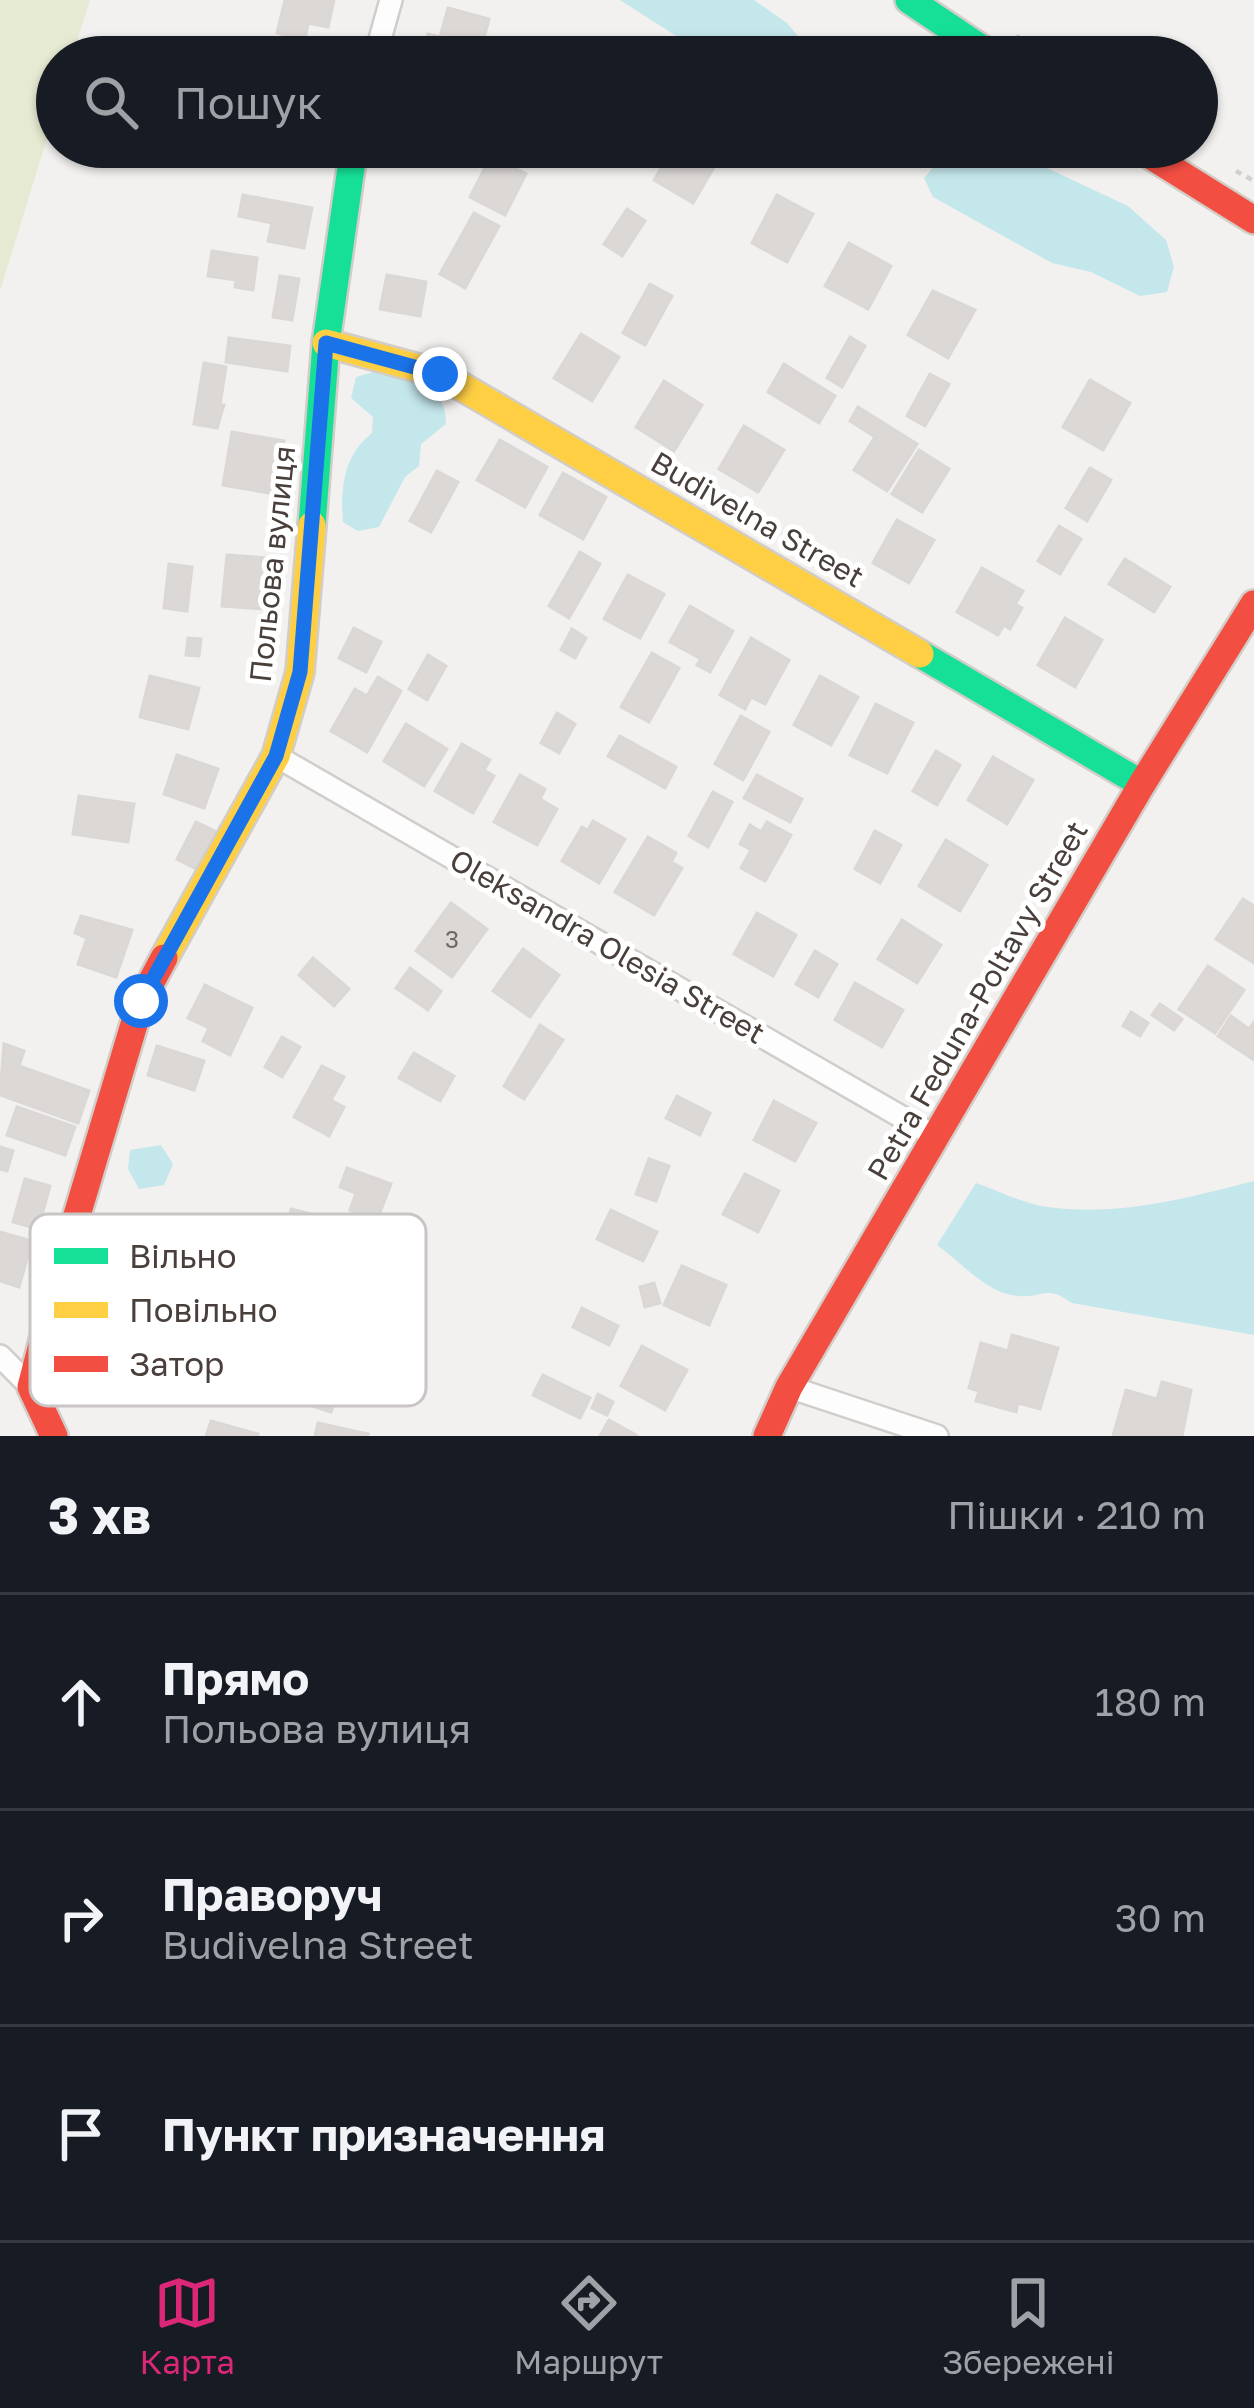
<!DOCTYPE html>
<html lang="uk">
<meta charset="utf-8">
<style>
:root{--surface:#171b24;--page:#242831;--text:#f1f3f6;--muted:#9ea1a6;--line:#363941;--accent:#db2777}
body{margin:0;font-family:"Golos Text",sans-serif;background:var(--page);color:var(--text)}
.stop{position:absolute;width:36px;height:36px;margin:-27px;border:9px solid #1a73e8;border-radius:50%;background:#fff}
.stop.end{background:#1a73e8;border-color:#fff;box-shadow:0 3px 12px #0008}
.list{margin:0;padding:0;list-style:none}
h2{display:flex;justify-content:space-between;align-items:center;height:156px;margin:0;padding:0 48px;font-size:51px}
h2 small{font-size:39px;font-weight:400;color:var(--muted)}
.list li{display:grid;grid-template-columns:78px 1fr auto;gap:36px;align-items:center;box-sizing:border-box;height:216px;padding:0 48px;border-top:3px solid var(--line)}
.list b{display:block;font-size:45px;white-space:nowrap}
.list p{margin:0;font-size:39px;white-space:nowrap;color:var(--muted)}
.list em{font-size:39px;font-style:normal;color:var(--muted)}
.icon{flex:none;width:66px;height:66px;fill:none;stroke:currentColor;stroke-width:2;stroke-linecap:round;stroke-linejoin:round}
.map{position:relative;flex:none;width:1254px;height:1436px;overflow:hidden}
.search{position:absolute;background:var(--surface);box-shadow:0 3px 9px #0004;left:36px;right:36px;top:36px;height:132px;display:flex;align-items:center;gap:30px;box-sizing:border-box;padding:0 42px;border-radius:66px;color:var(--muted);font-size:45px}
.sheet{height:804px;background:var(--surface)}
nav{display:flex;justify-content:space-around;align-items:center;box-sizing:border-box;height:168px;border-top:3px solid var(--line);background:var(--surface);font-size:33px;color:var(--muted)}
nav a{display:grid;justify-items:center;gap:6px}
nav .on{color:var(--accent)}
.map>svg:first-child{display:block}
.green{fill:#e7ead2}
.water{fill:#c4e7ec}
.building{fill:#dbd8d6;stroke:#dbd7d5;stroke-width:3}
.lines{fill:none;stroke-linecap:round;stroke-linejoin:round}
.street-casing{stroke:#d0cdcb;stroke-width:26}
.fast-casing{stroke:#d3cdc7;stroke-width:32}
.slow-casing{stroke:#d3cdc7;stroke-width:32}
.jam-casing{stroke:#d3cdc7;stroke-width:32}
.path{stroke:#d3cfcd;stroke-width:4.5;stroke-dasharray:6 6;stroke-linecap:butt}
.street{stroke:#fdfdfd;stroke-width:21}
.fast{stroke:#16e098;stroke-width:27}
.slow{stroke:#ffcf43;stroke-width:27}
.jam{stroke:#f24e42;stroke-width:27}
.route{stroke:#1a73e8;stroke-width:15}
.labels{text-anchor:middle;stroke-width:10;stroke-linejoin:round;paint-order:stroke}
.number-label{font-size:24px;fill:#6f6763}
.street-label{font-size:30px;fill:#493f3b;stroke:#fff}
.key{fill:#fff;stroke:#c8c5c4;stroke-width:3}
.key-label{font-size:33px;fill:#493f3b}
</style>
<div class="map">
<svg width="1254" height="1436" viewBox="0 0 1254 1436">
<rect width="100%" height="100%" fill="#f3f1ef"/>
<polygon class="green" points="0,0 90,0 72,57 57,57 57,106 0,291"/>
<g class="water">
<polygon points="620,0 754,0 787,23 804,43 799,57 720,57 673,34"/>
<polygon points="951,147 1002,147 1128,206 1166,240 1174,267 1167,292 1140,296 1091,272 1052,263 933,197 924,178"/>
<path d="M377 371C408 381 448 384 446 424L421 444 419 466 405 477 379 527 358 531 343 522C340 487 344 455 372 433L373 417 351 398 356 377Z"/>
<polygon points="161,1145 173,1164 164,1185 139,1189 128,1169 130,1150"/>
<path d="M1254 1181V1335L1072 1303C1046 1284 1043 1298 1018 1296 987 1294 961 1262 937 1245L976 1183C999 1191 1024 1204 1048 1207 1118 1217 1187 1198 1254 1181Z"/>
</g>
<g class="building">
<polygon points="285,0 334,0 328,27 308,23 305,40 277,33"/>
<polygon points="448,8 489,19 479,57 421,57 428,34 440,37"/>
<polygon points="523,43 550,57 516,57"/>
<polygon points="264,147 312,147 310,159 263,152"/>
<polygon points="674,147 692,147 717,162 693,203 654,180"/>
<polygon points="491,156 526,174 505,215 470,197"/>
<polygon points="243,195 312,208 304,248 268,241 272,223 239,216"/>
<polygon points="777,195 813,214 787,262 752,243"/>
<polygon points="627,209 645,221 622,256 604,244"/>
<polygon points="474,213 499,226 465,288 440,274"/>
<polygon points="849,243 891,266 868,309 825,286"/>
<polygon points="212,251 257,258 253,290 235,287 236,280 208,276"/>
<polygon points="387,275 426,282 420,316 380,309"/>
<polygon points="280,276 299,279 292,320 273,317"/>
<polygon points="650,284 672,296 645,345 623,333"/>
<polygon points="933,291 975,310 948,358 908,335"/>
<polygon points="581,334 619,357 592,401 554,378"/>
<polygon points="850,337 865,346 842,387 827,378"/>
<polygon points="229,338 290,346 287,371 226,362"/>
<polygon points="204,363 226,367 220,405 224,405 217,428 194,424"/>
<polygon points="784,364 835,396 819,423 768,392"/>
<polygon points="930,374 949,384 925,426 907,416"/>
<polygon points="1090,380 1130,403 1103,450 1063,427"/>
<polygon points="664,381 702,405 674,451 636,427"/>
<polygon points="858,407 917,444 887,491 854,470 875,437 850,421"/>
<polygon points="744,426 784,450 758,492 719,469"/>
<polygon points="232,432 284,441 275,494 223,485"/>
<polygon points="500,440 547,467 525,507 477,480"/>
<polygon points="919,450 949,469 922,512 892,494"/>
<polygon points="1090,468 1111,480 1087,521 1066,508"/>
<polygon points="437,471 458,482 431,532 410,521"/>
<polygon points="563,473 606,497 583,539 540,515"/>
<polygon points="897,520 934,540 909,583 873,563"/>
<polygon points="1059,526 1081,539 1060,574 1038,561"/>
<polygon points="580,552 600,564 569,618 549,606"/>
<polygon points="227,555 268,558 265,609 222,606"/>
<polygon points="1125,559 1170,587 1154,612 1109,584"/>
<polygon points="169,564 192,567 187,611 164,608"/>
<polygon points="982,568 1023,591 1015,604 1022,608 1010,629 1004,625 998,635 957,612"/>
<polygon points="628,575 664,594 640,638 604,619"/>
<polygon points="690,606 733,631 710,672 697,665 701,659 670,642"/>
<polygon points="1065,618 1102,640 1075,687 1038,665"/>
<polygon points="354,628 381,642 366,672 339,658"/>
<polygon points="572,629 586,638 575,658 561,650"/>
<polygon points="188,638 201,639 199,656 186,655"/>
<polygon points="751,638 789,660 765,704 751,697 745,709 720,695"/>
<polygon points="652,653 679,668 649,722 621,707"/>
<polygon points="428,655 446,666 427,700 409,689"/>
<polygon points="150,676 199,688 188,729 140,717"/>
<polygon points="820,676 858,697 831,745 794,725"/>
<polygon points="378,677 401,691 367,752 331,731 355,689 367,696"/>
<polygon points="876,704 913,723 887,773 850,755"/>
<polygon points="557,713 575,724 559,753 541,743"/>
<polygon points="741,716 769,732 743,780 715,764"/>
<polygon points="406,724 447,749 424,786 384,761"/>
<polygon points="620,736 676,767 665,788 608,756"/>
<polygon points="462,744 490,760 484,770 494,776 473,813 435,791"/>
<polygon points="936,751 960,765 937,805 913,791"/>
<polygon points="177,755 218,769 204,808 164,794"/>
<polygon points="993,757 1033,780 1007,824 968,800"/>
<polygon points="520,775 545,789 540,799 557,809 537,845 494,822"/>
<polygon points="757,775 802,799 790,822 744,798"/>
<polygon points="713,792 732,802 708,847 689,836"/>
<polygon points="79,796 134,804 128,842 73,834"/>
<polygon points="593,821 625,839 599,883 562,861 582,827 588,830"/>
<polygon points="196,822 219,833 200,871 177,859"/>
<polygon points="767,822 791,835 765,881 741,868 751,850 740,844 750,825 761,832"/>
<polygon points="875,831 901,845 880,883 855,869"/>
<polygon points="648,837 676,853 671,862 682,868 654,915 615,892"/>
<polygon points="946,840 987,865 960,911 919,886"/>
<polygon points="1243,899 1254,906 1254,963 1216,939"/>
<polygon points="451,903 487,929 452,977 416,951"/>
<polygon points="757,913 796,935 773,976 734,954"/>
<polygon points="81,916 132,930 116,977 78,964 87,938 75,933"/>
<polygon points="902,920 941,945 917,983 878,959"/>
<polygon points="523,949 559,975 530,1017 493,991"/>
<polygon points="815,951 837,964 818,997 796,984"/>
<polygon points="313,958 349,989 334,1006 299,975"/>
<polygon points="1208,966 1244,990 1215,1033 1179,1009"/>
<polygon points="410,968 441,991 428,1010 396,988"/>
<polygon points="855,983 903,1010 882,1047 835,1020"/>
<polygon points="205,985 252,1008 230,1055 203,1041 209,1028 188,1018"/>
<polygon points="1160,1004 1182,1019 1174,1030 1152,1015"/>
<polygon points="1131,1012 1148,1023 1140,1036 1123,1026"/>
<polygon points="1231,1016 1249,1029 1254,1022 1254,1060 1218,1036"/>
<polygon points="540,1025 563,1040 524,1099 504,1086"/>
<polygon points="282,1037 300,1047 282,1077 265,1067"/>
<polygon points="4,1044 24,1051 19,1066 89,1091 78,1123 0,1095"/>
<polygon points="157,1046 204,1061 194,1090 148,1075"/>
<polygon points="414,1053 454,1076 440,1101 399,1078"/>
<polygon points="322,1066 344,1077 331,1100 344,1107 329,1136 294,1117"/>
<polygon points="677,1096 710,1113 700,1135 666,1118"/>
<polygon points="774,1101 816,1123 795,1161 754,1140"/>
<polygon points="17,1107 75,1127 65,1155 7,1135"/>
<polygon points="0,1147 13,1151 7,1171 0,1169"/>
<polygon points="649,1159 669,1166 656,1201 636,1194"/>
<polygon points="347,1168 391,1184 377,1220 350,1210 356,1193 340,1187"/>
<polygon points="745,1174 779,1191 758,1232 723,1214"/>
<polygon points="25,1179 50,1186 38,1229 13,1222"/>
<polygon points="291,1209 332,1219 325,1246 285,1235"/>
<polygon points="611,1210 657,1232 643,1261 597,1239"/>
<polygon points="0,1232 32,1241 19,1287 0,1281"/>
<polygon points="682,1266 726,1285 709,1325 664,1305"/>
<polygon points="654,1283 660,1303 645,1307 640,1287"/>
<polygon points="582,1308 618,1326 609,1345 573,1327"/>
<polygon points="1012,1335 1058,1348 1040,1409 1018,1403 1016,1412 976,1401 979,1391 969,1388 981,1343 1008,1351"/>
<polygon points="642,1346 687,1370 665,1410 621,1386"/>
<polygon points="289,1354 354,1376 344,1404 335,1401 331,1412 276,1394"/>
<polygon points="543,1375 590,1398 580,1418 533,1395"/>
<polygon points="1162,1382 1191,1390 1182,1436 1113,1436 1126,1390 1157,1399"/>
<polygon points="598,1394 613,1402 607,1415 592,1408"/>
<polygon points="609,1420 638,1436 600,1436"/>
<polygon points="211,1421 258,1434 258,1436 206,1436"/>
<polygon points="318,1423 368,1434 367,1436 315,1436"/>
</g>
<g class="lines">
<defs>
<g id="street">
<polyline points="375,57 391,0"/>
<polyline points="276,756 938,1138"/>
<polyline points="0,1356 31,1387"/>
<polyline points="789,1387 937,1436"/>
</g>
<g id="fast">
<polyline points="909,0 994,57"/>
<polyline points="312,525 326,343 354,147"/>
<polyline points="920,654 1142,784"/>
</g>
<g id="slow">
<polyline points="326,343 440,374 920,654"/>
<polyline points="164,958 276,756 300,672 312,525"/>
</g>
<g id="jam">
<polyline points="1137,147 1254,220"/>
<polyline points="54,1436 31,1387 66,1252 141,1001 164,958"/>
<polyline points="767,1436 789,1387 1142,784 1254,604"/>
</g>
</defs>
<use href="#street" class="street-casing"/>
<use href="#fast" class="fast-casing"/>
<use href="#slow" class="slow-casing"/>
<use href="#jam" class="jam-casing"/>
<g class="path">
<polyline points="1016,36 1049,57"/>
<polyline points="1236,171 1254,181"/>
</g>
<use href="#street" class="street"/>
<use href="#fast" class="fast"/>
<use href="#slow" class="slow"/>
<use href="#jam" class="jam"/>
</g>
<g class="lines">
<polyline class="route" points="141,1001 276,756 300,672 326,343 440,374"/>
</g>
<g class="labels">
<g class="number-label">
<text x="452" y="948">3</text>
</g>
<g class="street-label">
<text transform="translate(757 520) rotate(30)" y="10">Budivelna Street</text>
<text transform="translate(273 564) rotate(-84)" y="10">Польова вулиця</text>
<text transform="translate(607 947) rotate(30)" y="10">Oleksandra Olesia Street</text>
<text transform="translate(978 1001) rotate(-60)" y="10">Petra Feduna-Poltavy Street</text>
</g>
</g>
<rect x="30" y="1214" width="396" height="192" rx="18" class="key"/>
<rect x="54" y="1248" width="54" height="16" fill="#16e098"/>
<rect x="54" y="1302" width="54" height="16" fill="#ffcf43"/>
<rect x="54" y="1356" width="54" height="16" fill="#f24e42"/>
<g class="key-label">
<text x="129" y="1268">Вільно</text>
<text x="129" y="1322">Повільно</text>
<text x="129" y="1376">Затор</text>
</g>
</svg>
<div class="stop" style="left:141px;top:1001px"></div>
<div class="stop end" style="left:440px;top:374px"></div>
<div class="search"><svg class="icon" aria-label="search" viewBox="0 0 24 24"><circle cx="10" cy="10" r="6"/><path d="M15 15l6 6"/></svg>Пошук</div>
</div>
<section class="sheet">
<h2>3 хв<small>Пішки · 210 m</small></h2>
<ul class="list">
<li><svg class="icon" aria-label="ahead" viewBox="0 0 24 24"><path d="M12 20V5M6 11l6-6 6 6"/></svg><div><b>Прямо</b><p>Польова вулиця</p></div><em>180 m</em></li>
<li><svg class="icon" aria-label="right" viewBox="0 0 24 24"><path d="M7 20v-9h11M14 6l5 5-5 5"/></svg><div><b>Праворуч</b><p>Budivelna Street</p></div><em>30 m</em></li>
<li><svg class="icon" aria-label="arrive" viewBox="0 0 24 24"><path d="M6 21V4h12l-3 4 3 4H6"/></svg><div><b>Пункт призначення</b></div></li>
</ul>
</section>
<nav>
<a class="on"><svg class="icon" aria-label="map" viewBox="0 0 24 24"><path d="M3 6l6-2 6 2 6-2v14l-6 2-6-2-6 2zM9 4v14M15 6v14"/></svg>Карта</a>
<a><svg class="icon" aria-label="directions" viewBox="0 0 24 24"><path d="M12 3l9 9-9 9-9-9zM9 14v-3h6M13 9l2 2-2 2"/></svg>Маршрут</a>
<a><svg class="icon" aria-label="saved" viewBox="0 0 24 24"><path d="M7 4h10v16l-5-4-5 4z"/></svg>Збережені</a>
</nav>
